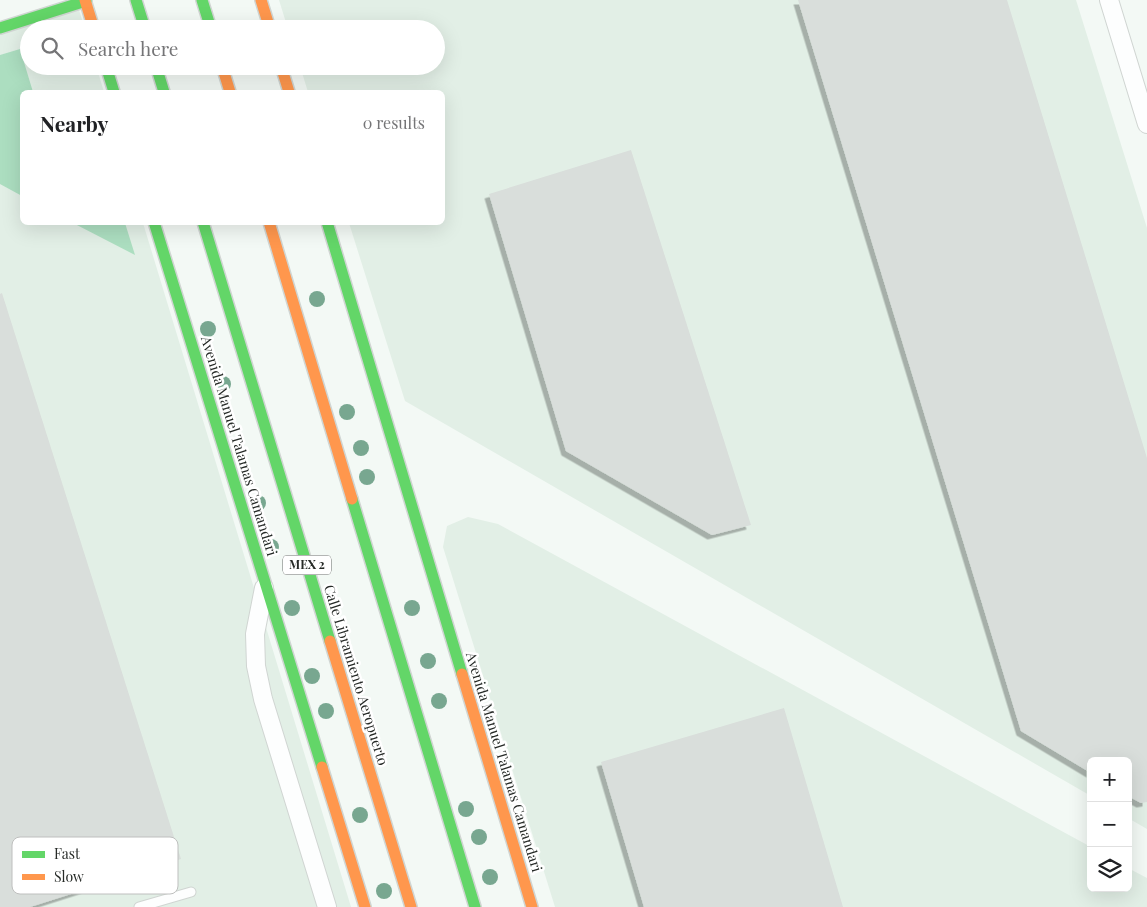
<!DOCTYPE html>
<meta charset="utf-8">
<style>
:root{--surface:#fff;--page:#f2f2f2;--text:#202124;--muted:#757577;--line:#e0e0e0}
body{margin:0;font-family:"Playfair Display",serif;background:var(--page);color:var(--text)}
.controls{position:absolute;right:15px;bottom:15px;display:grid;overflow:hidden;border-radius:8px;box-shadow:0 5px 20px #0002}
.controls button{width:45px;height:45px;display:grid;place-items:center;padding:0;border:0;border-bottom:1px solid var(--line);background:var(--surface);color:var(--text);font:25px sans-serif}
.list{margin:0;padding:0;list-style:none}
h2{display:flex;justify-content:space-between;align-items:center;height:65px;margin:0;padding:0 20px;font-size:21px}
h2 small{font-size:16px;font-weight:400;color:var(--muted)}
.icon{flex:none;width:28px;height:28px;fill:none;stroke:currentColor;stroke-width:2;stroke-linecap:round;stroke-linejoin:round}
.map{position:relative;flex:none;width:1147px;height:907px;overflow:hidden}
.search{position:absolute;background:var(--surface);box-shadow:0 5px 20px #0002;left:20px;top:20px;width:425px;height:55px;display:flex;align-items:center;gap:12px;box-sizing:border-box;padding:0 18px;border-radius:28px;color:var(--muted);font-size:19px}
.panel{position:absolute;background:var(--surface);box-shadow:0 5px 20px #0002;left:20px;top:90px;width:425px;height:135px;border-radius:8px}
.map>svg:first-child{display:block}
.built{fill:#e2efe6}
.water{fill:#acdec0}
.building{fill:#d9dedb;filter:url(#shadow)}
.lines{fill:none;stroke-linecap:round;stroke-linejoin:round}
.lane-casing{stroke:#d0d5d2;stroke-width:11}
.street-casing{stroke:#d0d5d2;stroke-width:20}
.fast-casing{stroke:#d0d5d2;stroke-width:14}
.slow-casing{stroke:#d0d5d2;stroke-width:14}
.lane{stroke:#fdfefe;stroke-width:9}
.street{stroke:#fdfefe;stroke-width:18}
.fast{stroke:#63d668;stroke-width:11}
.slow{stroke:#ff974d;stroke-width:11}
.tree{fill:#78a790}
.labels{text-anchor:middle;stroke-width:5;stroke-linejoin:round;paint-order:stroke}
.shield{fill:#fff;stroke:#676a68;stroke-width:1}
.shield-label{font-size:12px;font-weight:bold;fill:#262a27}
.street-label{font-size:14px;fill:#262a27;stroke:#fff}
.key{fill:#fff;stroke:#bebfbe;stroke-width:1}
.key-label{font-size:14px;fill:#262a27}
</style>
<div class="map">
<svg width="1147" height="907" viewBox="0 0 1147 907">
<defs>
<filter id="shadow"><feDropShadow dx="-4.5" dy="4.5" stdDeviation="0" flood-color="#0004"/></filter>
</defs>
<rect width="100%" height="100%" fill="#f3f9f5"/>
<g class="built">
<polygon points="279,0 1076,0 1147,228 1147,829 1128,818 1128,761 1091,761 1091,796 405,401 349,223 442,222 442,92 308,92 300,66 436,66 436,29 288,29"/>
<polygon points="79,10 85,29 29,29 29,66 96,66 104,92 22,92 22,222 143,223 351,907 0,907 0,32"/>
<polygon points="468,517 498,524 1091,847 1091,888 1128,888 1128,868 1147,878 1147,907 555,907 443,547 447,526"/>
</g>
<g class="water">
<polygon points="20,49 33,92 22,92 22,196 0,184 0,55"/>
<polygon points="73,223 125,223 135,255"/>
</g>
<g class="building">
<polygon points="798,0 1007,0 1147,458 1147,802 1141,803 1128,796 1128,761 1091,761 1091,773 1021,731"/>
<polygon points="631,150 751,525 712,535 566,451 489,194"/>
<polygon points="2,293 181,859 30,907 0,907 0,294"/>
<polygon points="784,708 843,907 644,907 601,762"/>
</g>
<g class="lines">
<defs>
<polyline id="lane" points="139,907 191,892"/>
<g id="street">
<polyline points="1109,0 1147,124"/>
<polyline points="264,588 255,634 256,666 263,699 327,907"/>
</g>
<g id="fast">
<polyline points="136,0 145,29"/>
<polyline points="202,0 211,29"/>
<polyline points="0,28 86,1"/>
<polyline points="106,66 114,92"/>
<polyline points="156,66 164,92"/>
<polyline points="154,222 322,767"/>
<polyline points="203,222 330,641"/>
<polyline points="327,222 462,674"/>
<polyline points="352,499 475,907"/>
</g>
<g id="slow">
<polyline points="85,0 94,29"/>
<polyline points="261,0 270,29"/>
<polyline points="222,66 230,92"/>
<polyline points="281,66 289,92"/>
<polyline points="269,222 352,499"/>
<polyline points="330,641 411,907"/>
<polyline points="462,674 532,907"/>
<polyline points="322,767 365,907"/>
</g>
</defs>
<use href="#lane" class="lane-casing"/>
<use href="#street" class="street-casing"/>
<use href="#fast" class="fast-casing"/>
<use href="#slow" class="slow-casing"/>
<use href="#lane" class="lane"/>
<use href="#street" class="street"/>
<use href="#fast" class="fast"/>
<use href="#slow" class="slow"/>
</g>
<g class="tree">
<circle cx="317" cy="299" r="8"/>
<circle cx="208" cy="329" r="8"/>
<circle cx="223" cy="384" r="8"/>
<circle cx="347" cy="412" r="8"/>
<circle cx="361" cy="448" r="8"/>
<circle cx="367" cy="477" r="8"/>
<circle cx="258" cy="503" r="8"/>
<circle cx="271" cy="547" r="8"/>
<circle cx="292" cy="608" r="8"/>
<circle cx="412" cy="608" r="8"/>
<circle cx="428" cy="661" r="8"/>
<circle cx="312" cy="676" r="8"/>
<circle cx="439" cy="701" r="8"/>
<circle cx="326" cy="711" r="8"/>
<circle cx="466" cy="809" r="8"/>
<circle cx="360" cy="815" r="8"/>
<circle cx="479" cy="837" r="8"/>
<circle cx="490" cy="877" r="8"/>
<circle cx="384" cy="891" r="8"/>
</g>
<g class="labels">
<rect class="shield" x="283" y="555.5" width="48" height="19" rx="4"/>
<g class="shield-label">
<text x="307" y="569">MEX 2</text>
</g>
<g class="street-label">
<text transform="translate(239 446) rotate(73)" y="5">Avenida Manuel Talamas Camandari</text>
<text transform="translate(356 675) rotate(73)" y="5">Calle Libramiento Aeropuerto</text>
<text transform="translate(504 762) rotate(73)" y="5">Avenida Manuel Talamas Camandari</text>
</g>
</g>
<rect x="12" y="837" width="166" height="57" rx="8" class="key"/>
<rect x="22" y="851" width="23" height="7" fill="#63d668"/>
<rect x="22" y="874" width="23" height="6" fill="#ff974d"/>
<g class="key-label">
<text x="54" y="859">Fast</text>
<text x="54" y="882">Slow</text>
</g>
</svg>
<div class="controls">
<button>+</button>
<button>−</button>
<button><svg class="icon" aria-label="layers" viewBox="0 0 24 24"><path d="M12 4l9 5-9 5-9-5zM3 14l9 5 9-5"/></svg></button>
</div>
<div class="search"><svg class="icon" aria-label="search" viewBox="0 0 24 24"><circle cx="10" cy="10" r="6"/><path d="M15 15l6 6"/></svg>Search here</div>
<section class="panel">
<h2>Nearby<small>0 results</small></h2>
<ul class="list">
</ul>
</section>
</div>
